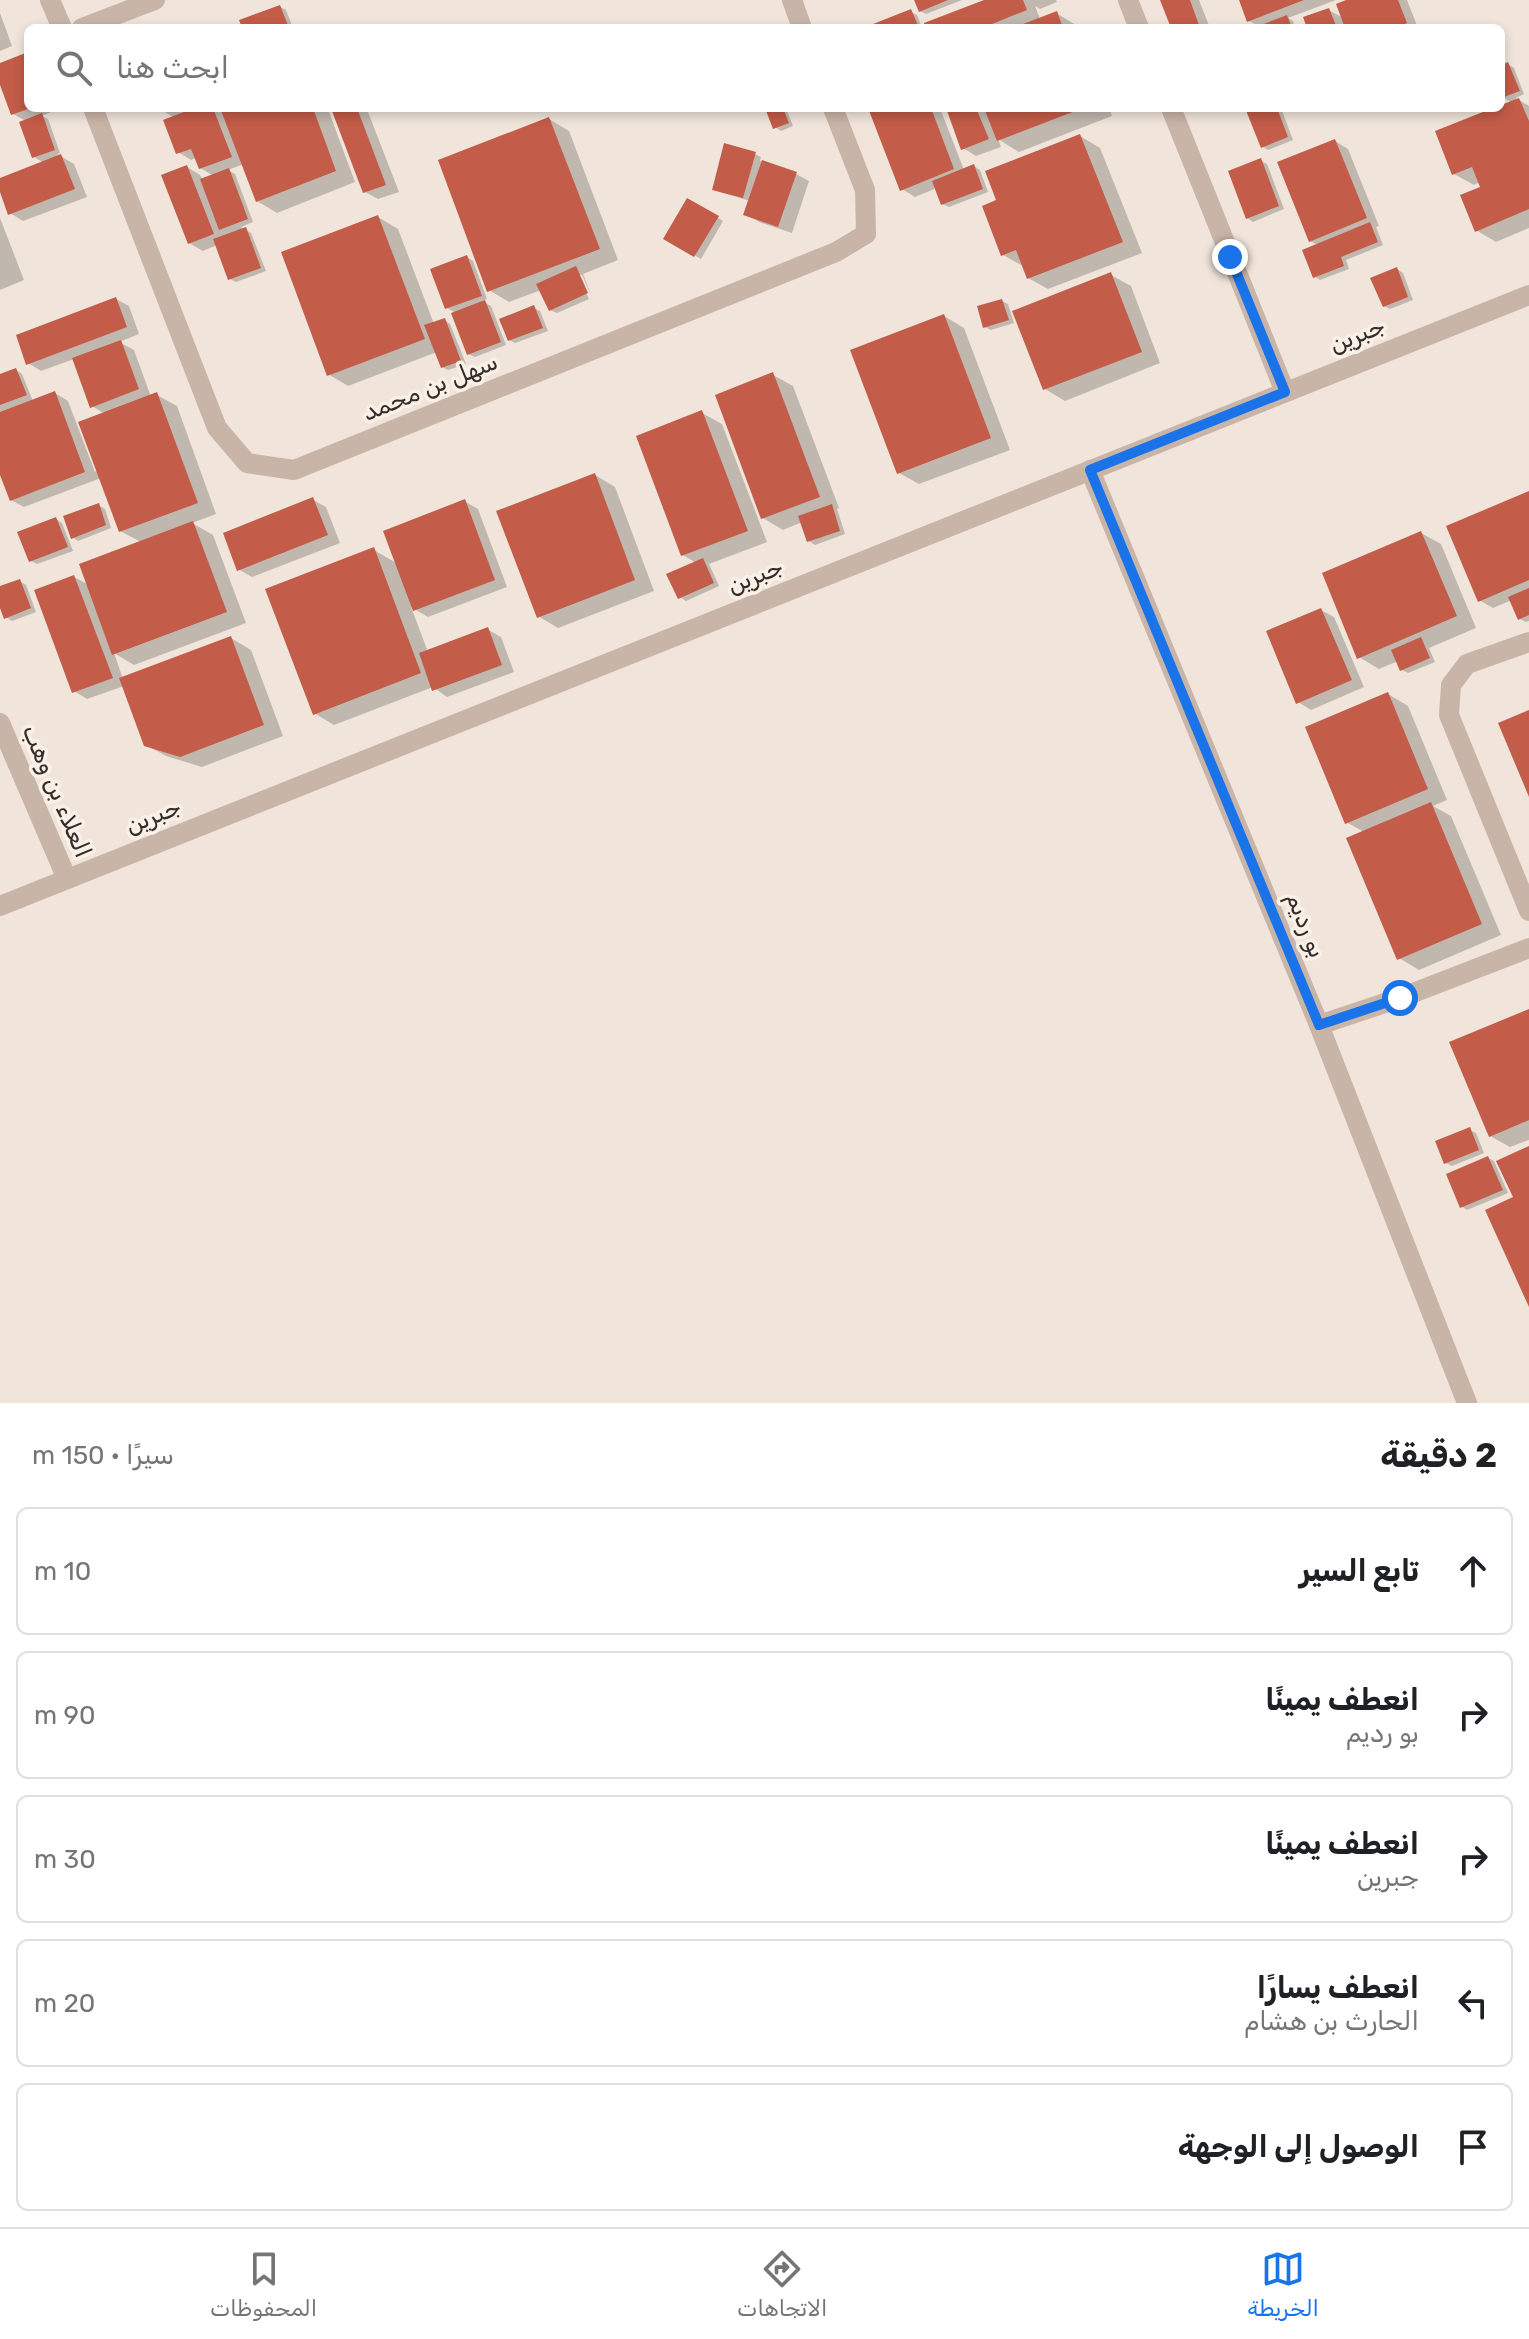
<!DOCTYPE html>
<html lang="ar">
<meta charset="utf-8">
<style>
:root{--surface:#fff;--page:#f6f6f6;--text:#202124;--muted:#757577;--line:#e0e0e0;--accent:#1a73e8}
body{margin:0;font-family:Rubik,Cairo,sans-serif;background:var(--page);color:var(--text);direction:rtl}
.stop{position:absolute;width:24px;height:24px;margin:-18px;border:6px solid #1a73e8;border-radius:50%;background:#fff}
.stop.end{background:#1a73e8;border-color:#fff;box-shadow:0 2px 8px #0008}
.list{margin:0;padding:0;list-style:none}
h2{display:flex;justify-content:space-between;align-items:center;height:104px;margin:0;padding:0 32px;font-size:34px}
h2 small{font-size:26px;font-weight:400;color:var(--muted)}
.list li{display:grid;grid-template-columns:52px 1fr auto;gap:24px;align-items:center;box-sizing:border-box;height:128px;margin:0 16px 16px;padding:0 16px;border:2px solid var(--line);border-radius:12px}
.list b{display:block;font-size:30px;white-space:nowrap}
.list p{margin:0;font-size:26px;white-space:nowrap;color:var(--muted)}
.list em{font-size:26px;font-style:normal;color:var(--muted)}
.icon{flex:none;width:44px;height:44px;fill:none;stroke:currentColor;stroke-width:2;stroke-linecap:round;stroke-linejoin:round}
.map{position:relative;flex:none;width:1529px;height:1403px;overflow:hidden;direction:ltr}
.search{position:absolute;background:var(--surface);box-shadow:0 4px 12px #0003;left:24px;right:24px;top:24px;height:88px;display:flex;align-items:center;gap:20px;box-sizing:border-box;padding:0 28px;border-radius:12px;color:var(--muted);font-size:30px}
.sheet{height:824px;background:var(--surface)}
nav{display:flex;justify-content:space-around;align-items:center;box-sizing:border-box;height:112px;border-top:2px solid var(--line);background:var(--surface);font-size:22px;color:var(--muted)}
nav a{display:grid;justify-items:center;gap:4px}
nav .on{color:var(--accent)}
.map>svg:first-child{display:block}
.shadow{fill:#0003}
.building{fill:#c35c48}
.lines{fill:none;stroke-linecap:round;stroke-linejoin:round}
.minor{stroke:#c9b4a8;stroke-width:20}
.route{stroke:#1a73e8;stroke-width:10}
.labels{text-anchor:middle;stroke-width:7;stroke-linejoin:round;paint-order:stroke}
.street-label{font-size:24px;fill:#362b28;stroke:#f9f0e8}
</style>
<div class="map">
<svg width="1529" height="1403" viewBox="0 0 1529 1403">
<rect width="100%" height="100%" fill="#f1e5db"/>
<g class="shadow">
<polygon points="916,0 962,0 926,14 920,11"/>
<polygon points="989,0 1056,0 1057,2 1040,9 1035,6 1040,19 1056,13 1076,25 1078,28 928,28"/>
<polygon points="1163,0 1199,0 1210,28 1173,28"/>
<polygon points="1241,0 1336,0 1288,18 1293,21 1295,28 1258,28 1260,27 1249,21"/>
<polygon points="1351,0 1407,0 1418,28 1309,28 1328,10 1344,18"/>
<polygon points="280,7 286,10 293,28 244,28"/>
<polygon points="911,12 917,15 922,28 871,28"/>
<polygon points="0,13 12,46 0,51"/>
<polygon points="28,54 28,108 60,108 42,116 48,119 60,153 57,154 74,164 87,197 23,221 10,213 0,186 0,180 44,163 34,157 26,121 13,114 0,80 0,65"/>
<polygon points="1508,64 1514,68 1524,94 1516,98 1529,106 1529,228 1496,242 1476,230 1483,188 1480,182 1474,185 1454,174 1498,108 1512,103 1503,97 1501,93 1501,67"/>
<polygon points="162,108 217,108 224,112 222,108 362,108 368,112 399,192 378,199 365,192 335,114 328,109 355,182 277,213 257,201 244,164 228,170 235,174 253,222 241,227 251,233 266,271 236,282 230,279 217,245 203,251 189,243 187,167 200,175 203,180 214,176 200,168 196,158 191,160 178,152 175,118 163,111"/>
<polygon points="768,108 786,108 793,126 781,131 775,127"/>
<polygon points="870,108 940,108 964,170 974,166 980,170 988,192 949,207 942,204 937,188 915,197 902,189"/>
<polygon points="948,108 1109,108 1112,116 1019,152 998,139 1001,147 976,156 963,148"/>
<polygon points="1247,108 1281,108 1293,140 1268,150 1262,146"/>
<polygon points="1380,108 1398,108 1388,112"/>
<polygon points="549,119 569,131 618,260 583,274 592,297 582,275 578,275 589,299 557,313 550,310 541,290 509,302 489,290"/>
<polygon points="1080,136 1100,148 1142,253 1048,289 1028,278 1023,266 1003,255 999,202"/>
<polygon points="1335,141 1348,149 1379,226 1376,227 1383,245 1346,260 1349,269 1320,280 1314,276 1318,245 1310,241"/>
<polygon points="755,154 761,157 760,161 796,174 809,181 792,233 759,222 746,214 750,201 720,192"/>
<polygon points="1261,161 1267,164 1284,209 1253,222 1247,218"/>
<polygon points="688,200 723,221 701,259 666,238"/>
<polygon points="378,217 398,229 434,324 444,320 450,324 466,364 448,370 442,367 437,352 348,386 328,374"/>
<polygon points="0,218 24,280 0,290"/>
<polygon points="467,257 473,261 487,299 482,301 491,306 506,345 475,357 468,354 456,313 447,308"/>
<polygon points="1397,269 1403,273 1413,300 1390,309 1384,306"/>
<polygon points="1111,275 1131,286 1160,363 1065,401 1045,389"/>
<polygon points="116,299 129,306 139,334 119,342 134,350 151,397 157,395 177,406 216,514 192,523 213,535 246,623 134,665 114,653 123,679 231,638 251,650 283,736 202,767 166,756 146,745 124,686 87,699 74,691 74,577 89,585 141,542 120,531 101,478 24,507 11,500 0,470 0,377 16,370 22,374 33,401 55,393 68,401 95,472 98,470 105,414 92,406 74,359 41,371 28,363"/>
<polygon points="1002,301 1008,304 1014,323 991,330 985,327"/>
<polygon points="534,308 540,311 548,331 515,343 509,340"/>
<polygon points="944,316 964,328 1010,450 919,484 899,473"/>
<polygon points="773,375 793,386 839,508 837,509 845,534 815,545 809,541 802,522 783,530 763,518"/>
<polygon points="702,413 722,424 767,542 709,564 719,586 686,601 680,597 696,563 683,555"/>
<polygon points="595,475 615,487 654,591 558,628 538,616"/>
<polygon points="1529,493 1529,621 1526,622 1520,619 1512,600 1493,608 1479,600"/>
<polygon points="313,500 326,507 340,543 252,577 238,569"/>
<polygon points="464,501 478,509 507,587 428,617 411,607 428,652 487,629 501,637 514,672 447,697 433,687 334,725 314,713 374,550 398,564"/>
<polygon points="98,505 105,509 111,528 78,541 72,537"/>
<polygon points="56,519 62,523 73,551 37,564 31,561"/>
<polygon points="1421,533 1441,544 1476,628 1429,648 1435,662 1408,673 1402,670 1398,661 1379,669 1359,657"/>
<polygon points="19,581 26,585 36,612 12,621 6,617 0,603 0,588"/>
<polygon points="1321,610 1334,617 1364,687 1311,710 1298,702"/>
<polygon points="1388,694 1408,706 1447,800 1433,806 1451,816 1501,935 1419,970 1399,958 1364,832 1346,822"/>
<polygon points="1529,1011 1529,1140 1510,1147 1490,1136"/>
<polygon points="1470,1130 1476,1133 1484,1153 1452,1166 1446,1163"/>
<polygon points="1488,1158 1494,1161 1508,1193 1467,1210 1461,1206"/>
</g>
<g class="building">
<polygon points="914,0 948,0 919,12"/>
<polygon points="984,0 1023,0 1027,10 982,28 925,28 924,23"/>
<polygon points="1160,0 1190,0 1200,28 1171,28"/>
<polygon points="1239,0 1304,0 1247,22"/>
<polygon points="1346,0 1398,0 1407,23 1396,28 1345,28 1336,4"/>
<polygon points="280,5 289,28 242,28 239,20"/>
<polygon points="1329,8 1337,28 1307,28 1303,17"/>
<polygon points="911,9 919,28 863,28"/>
<polygon points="1057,11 1063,28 1013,28"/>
<polygon points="1287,15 1292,28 1253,28"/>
<polygon points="28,52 28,109 11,115 0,85 0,63"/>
<polygon points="1508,62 1520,91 1501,98 1501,65"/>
<polygon points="1519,98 1529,121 1529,209 1475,232 1460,195 1480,187 1472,167 1452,175 1435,131 1493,108 1501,108 1501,105"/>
<polygon points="194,108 213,108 232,157 199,169 191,149 176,154 163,120"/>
<polygon points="220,108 313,108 336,171 256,202"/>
<polygon points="339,108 357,108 386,185 363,193 332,111"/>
<polygon points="765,108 783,108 789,123 773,129"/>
<polygon points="868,108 931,108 954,169 900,191"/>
<polygon points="946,108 976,108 989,139 961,150"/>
<polygon points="984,108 1083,108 997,141"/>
<polygon points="1245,108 1277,108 1288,137 1261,148"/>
<polygon points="42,113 55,150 32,158 19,122"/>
<polygon points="549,117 600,249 487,292 438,160"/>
<polygon points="1080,134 1123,242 1027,279 1016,250 1001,256 982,206 996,200 985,171"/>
<polygon points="1335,139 1367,218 1309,242 1277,162"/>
<polygon points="724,143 756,152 743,198 712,190"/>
<polygon points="61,154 75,189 8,215 0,192 0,178"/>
<polygon points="1261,158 1279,206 1246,219 1228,171"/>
<polygon points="762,160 797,172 778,227 743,215"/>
<polygon points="974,164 983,189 941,205 932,181"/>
<polygon points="187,165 214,234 188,244 161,175"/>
<polygon points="229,168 248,219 219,230 200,179"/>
<polygon points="687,198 719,216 694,257 663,239"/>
<polygon points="378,215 425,339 327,376 281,252"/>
<polygon points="1370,222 1378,242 1341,257 1344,266 1313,278 1302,250"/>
<polygon points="246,227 261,268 228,280 213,239"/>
<polygon points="467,255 482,296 445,309 430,269"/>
<polygon points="576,266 588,293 549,311 536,284"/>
<polygon points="1397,267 1408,297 1383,307 1370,278"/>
<polygon points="1111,272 1142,352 1043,390 1012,311"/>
<polygon points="116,297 127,327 26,365 16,335"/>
<polygon points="1002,299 1009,320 983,328 977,306"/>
<polygon points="485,300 501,342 467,355 451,313"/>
<polygon points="534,305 543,328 508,341 499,319"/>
<polygon points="944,314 991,438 897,474 850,350"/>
<polygon points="445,318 461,361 441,368 424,325"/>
<polygon points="121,340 139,389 90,408 72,358"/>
<polygon points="16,368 27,395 0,405 0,374"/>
<polygon points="773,372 820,497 761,519 715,395"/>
<polygon points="55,391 85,472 10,501 0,475 0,412"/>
<polygon points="157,392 198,503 119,532 78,422"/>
<polygon points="702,410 748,531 681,556 636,436"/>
<polygon points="595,473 635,580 537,618 496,511"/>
<polygon points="1529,491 1529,580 1478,602 1446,526"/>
<polygon points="313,497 328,535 237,571 223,533"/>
<polygon points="465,499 495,580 413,611 383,531"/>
<polygon points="99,503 106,525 71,539 63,516"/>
<polygon points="832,504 840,531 807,542 798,516"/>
<polygon points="56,517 68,547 29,562 17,532"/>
<polygon points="193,521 227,612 112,655 79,564"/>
<polygon points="1421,531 1457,616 1357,659 1322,573"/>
<polygon points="374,547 421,673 313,715 265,589"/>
<polygon points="703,558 714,583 678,599 666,574"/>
<polygon points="74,575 113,678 72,693 34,590"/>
<polygon points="20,579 31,608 4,619 0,608 0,586"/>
<polygon points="1529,588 1529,615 1518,620 1508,597"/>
<polygon points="1321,608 1352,680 1296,704 1266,631"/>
<polygon points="488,627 502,665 432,691 419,653"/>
<polygon points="231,636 264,725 180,757 144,746 119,678"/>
<polygon points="1421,637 1430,658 1400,671 1391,650"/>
<polygon points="1388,692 1428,789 1345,824 1305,727"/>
<polygon points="1529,710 1529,797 1498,723"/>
<polygon points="1431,802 1482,924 1397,960 1346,838"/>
<polygon points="1529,1009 1529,1120 1489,1137 1449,1042"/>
<polygon points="1470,1127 1479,1150 1444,1164 1435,1141"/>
<polygon points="1529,1146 1529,1307 1485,1210 1513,1197 1496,1161"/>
<polygon points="1488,1156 1503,1190 1460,1208 1446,1174"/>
</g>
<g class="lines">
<g class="minor">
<polyline points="50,0 62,28"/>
<polyline points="792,0 802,28"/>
<polyline points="1128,0 1139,28"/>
<polyline points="82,28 155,0"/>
<polyline points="93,108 217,428 247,463 294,470 836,252 866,234 865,190 833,108"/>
<polyline points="1171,108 1285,392"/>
<polyline points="1090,470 1319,1025 1467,1403"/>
<polyline points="1529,642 1467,664 1451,685 1449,715 1529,911"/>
<polyline points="0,723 67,879"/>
<polyline points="0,906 1529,295"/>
<polyline points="1319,1025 1400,998 1529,948"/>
</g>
</g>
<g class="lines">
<polyline class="route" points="1230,257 1285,392 1090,470 1319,1025 1400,998"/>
</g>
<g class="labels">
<g class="street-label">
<text transform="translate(1357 335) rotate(-22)" y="8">جبرين</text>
<text transform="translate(430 387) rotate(-22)" y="8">سهل بن محمد</text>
<text transform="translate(755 576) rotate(-22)" y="8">جبرين</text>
<text transform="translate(57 791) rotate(67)" y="8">العلاء بن وهب</text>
<text transform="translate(153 816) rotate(-22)" y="8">جبرين</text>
<text transform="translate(1306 925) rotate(68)" y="8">بو رديم</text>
</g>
</g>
</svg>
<div class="stop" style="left:1400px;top:998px"></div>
<div class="stop end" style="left:1230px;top:257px"></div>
<div class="search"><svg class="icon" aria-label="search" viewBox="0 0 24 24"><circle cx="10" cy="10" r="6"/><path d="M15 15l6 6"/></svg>ابحث هنا</div>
</div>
<section class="sheet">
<h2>2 دقيقة<small>سيرًا · 150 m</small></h2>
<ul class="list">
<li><svg class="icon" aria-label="ahead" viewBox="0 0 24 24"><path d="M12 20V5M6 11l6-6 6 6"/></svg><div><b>تابع السير</b></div><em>10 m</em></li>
<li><svg class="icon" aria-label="right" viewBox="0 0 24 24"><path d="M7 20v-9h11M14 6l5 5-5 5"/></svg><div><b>انعطف يمينًا</b><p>بو رديم</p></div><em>90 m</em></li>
<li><svg class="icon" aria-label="right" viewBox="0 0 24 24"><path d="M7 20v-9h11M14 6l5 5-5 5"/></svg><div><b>انعطف يمينًا</b><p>جبرين</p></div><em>30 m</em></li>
<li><svg class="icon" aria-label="left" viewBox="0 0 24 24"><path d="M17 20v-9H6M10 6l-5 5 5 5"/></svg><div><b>انعطف يسارًا</b><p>الحارث بن هشام</p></div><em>20 m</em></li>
<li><svg class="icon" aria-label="arrive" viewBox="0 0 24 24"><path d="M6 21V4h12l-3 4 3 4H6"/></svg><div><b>الوصول إلى الوجهة</b></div></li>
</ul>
</section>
<nav>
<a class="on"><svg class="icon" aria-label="map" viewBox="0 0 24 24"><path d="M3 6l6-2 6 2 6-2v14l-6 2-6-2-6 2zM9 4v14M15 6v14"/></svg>الخريطة</a>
<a><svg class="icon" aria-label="directions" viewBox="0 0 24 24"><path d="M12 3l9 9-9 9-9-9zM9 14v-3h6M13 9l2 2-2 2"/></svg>الاتجاهات</a>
<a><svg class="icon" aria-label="saved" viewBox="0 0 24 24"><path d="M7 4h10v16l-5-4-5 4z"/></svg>المحفوظات</a>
</nav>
